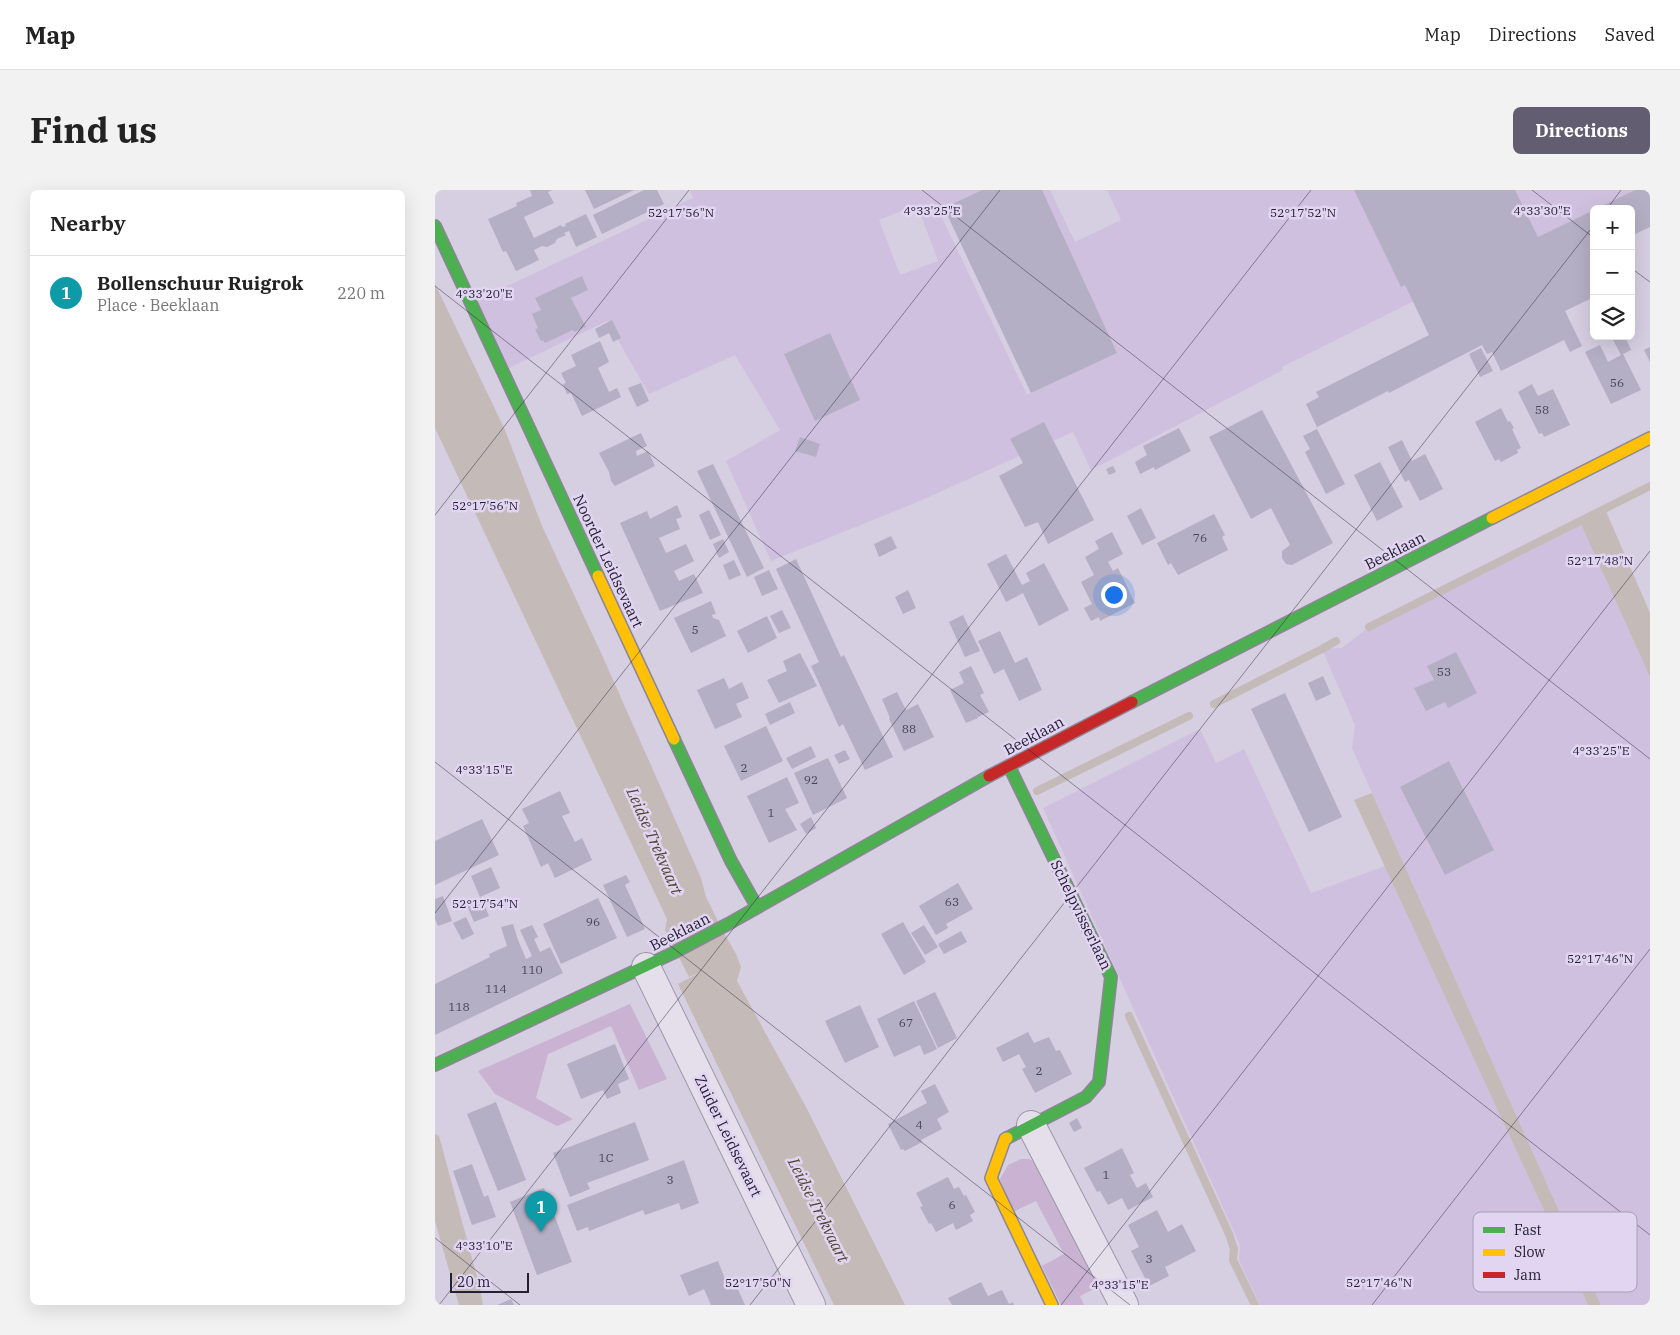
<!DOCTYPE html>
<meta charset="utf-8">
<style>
:root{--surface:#fff;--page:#f2f2f2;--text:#222;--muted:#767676;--line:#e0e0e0;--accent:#625d71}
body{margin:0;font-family:"IBM Plex Serif",serif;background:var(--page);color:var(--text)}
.controls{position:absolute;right:15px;top:15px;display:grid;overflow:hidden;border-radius:8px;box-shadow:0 5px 20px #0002}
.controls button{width:45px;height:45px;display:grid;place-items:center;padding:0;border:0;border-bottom:1px solid var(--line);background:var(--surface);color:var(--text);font:25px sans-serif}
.scale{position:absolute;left:15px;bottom:12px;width:79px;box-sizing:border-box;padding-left:5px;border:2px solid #242034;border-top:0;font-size:14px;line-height:18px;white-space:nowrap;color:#242034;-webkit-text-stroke:4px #e1d5f1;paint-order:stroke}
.you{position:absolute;left:678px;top:404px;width:18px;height:18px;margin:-12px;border:4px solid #fff;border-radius:50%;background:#1a73e8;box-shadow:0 0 0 8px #1a73e833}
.badge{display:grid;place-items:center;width:32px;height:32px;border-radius:50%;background:var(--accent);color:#fff;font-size:16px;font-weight:700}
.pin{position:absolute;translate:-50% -41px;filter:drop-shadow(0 1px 2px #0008)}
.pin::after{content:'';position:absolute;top:26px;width:18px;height:15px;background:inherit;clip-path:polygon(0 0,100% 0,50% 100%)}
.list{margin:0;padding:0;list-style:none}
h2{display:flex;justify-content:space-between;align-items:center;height:65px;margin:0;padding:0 20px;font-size:21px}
h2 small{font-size:16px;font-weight:400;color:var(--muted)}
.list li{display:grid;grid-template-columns:32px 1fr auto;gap:15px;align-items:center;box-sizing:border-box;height:75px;padding:0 20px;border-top:1px solid var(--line)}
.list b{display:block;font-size:19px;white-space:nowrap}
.list p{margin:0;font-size:16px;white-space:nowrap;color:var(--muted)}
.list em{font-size:16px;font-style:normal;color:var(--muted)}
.icon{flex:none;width:28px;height:28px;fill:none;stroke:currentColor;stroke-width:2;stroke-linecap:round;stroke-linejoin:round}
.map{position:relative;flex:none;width:1215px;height:1115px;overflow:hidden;border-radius:8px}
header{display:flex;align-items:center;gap:30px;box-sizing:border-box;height:70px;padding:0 25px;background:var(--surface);border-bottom:1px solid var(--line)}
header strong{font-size:24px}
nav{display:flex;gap:28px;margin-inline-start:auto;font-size:18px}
.intro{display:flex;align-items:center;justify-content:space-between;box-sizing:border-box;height:120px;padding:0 30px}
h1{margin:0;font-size:35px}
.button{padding:12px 22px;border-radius:8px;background:var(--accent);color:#fff;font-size:18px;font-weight:700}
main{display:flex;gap:30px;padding:0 30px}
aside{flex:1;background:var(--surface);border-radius:8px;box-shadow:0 5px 20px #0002}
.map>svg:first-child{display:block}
.farmland{fill:#d0c0df;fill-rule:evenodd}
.green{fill:#c9b2d2}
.water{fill:#c4bab8}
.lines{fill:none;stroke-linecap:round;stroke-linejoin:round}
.stream{stroke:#c4bab8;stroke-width:8}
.building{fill:#b5afc5}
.street-casing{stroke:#9c97a7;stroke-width:30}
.fast-casing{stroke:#8c8696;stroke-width:14}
.slow-casing{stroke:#8c8696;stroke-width:14}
.jam-casing{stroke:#8c8696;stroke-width:14}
.street{stroke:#e4dfea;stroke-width:28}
.fast{stroke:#4caf50;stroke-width:11}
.slow{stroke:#ffc107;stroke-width:11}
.jam{stroke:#c62828;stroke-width:11}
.ticks{fill:none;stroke:#242034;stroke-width:1;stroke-opacity:0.45}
.labels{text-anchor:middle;stroke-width:5;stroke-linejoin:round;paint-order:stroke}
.number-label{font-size:12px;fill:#484458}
.street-label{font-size:15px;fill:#242034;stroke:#e1d5f1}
.water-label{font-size:16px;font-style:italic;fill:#534731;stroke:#e1d5f1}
.key{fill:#e1d5f1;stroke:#a89fb8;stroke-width:1}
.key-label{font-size:14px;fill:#242034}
.ticks-label{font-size:12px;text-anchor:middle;fill:#242034;stroke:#e1d5f1;stroke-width:5;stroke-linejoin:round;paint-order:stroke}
</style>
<header>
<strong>Map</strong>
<nav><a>Map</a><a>Directions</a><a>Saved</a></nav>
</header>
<div class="intro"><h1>Find us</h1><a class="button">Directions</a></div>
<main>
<aside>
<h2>Nearby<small></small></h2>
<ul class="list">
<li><span class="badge" style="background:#0f9aa8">1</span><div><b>Bollenschuur Ruigrok</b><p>Place · Beeklaan</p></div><em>220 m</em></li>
</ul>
</aside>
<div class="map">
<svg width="1215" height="1115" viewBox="0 0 1215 1115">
<rect width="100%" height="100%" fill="#d6cee1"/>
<g class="farmland">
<path d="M255 0H566L507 28 592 205 672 167 592 0H615L640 52 686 30 672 0H1203L1163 19H1159V21L847 177 848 180 656 280 638 242 480 313 336 371 291 271 345 240 300 165 214 204 172 131 74 178 41 111 258 8ZM482 15 503 71 465 85 444 30Z"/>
<polygon points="1145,332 1215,487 1215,1115 1166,1115 917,558 920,535 887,459 907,458 934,437"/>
<polygon points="765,539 781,573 809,559 876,703 950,676 1153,1115 825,1115 804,1070 805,1055 608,618"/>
</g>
<g class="green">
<polygon points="195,814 232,889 204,900 176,836 113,864 101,908 138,929 122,936 60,904 43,881"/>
<polygon points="586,969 594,969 602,973 666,1095 645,1106 649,1115 626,1115 607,1076 629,1064 601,1011 578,1022 565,989 573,975"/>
</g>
<g class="water">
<polygon points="0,94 70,240 107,336 167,465 266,688 271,707 290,745 301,764 306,777 302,791 371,917 470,1115 399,1115 243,794 266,782 254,787 230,740 232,729 0,238"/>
<polygon points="1170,319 1215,423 1215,487 1145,332"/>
<polygon points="937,603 1166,1115 1153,1115 919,610"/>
<polygon points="0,944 4,946 45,1098 48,1115 24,1115 0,1031"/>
</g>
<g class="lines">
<g class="stream">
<polyline points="934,437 1215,296"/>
<polyline points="779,514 887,459 901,451"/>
<polyline points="602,601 754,526"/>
<polyline points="694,826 794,1044 799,1059 798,1070 820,1115"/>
</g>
</g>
<g class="building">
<polygon points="95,0 117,0 113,2 119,13 89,27 99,48 126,35 127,37 131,36 130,34 151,24 162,47 141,57 134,41 129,43 131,45 122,49 120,53 112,57 107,56 99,60 104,70 81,81 71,61 68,62 53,29 82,16 81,13 97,6"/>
<polygon points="150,0 199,0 159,19"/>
<polygon points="209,0 222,0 229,14 167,44 158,25"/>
<polygon points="547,0 607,0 682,163 596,203 509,18"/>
<polygon points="919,0 1080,0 1103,47 1159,20 1159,64 1155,66 1159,74 1159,107 1130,121 1147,156 1135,162 1129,150 1066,181 1057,162 1052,164 1047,155 954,203 953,201 882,237 871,214 884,207 881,202 994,145 970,95 966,97"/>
<polygon points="1200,0 1215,0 1215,37 1196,46 1196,19 1161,19"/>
<polygon points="147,86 153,100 136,108 151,137 139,142 138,140 110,153 108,150 106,151 100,139 103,138 97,124 106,120 100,108"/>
<polygon points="177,130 186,148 178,152 174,143 164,148 160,139"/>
<polygon points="395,143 425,210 380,231 349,164"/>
<polygon points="1176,146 1190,146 1196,160 1188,164 1206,200 1176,214 1150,162 1165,155 1173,172 1186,165"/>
<polygon points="165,151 174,172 163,178 174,202 182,198 186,207 147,226 136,203 132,204 128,194 131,193 126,183 141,176 136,165"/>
<polygon points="1215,157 1215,172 1209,160"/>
<polygon points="1046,158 1058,181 1045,187 1034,164"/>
<polygon points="206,193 214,211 202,217 193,198"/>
<polygon points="1097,194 1103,206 1118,199 1135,235 1109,247 1107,243 1104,244 1083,202"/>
<polygon points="1066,218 1073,232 1075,231 1079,238 1077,239 1086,258 1082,260 1083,263 1066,272 1064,269 1060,271 1040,232"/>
<polygon points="827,220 898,353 857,375 851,374 847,368 847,361 855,355 836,318 816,329 774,247"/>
<polygon points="609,232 659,330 613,354 603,332 590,337 564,286 588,273 575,249"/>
<polygon points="744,238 756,261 720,280 719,277 705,284 700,272 712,265 708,256"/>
<polygon points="882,239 910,294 891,304 870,262 875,259 868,246"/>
<polygon points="206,243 212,256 201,261 202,266 213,261 220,276 180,296 176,291 174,282 164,263"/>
<polygon points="365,247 385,254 381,267 360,261"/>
<polygon points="967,250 977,271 990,264 1008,299 985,311 974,290 970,292 953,257"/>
<polygon points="945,272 968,317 942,331 919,285"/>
<polygon points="278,274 329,378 312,387 262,281"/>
<polygon points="678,276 681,282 674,285 671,279"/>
<polygon points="242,315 247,327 241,329 245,339 224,348 231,363 251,354 259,371 239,381 244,391 259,384 268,403 225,421 185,333 212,321 215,329"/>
<polygon points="706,318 721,348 707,355 692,326"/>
<polygon points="274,320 286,345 275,350 264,325"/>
<polygon points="779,324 790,345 787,347 793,360 743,385 736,373 733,375 722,353"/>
<polygon points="677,342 688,364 673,372 678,381 683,378 700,413 665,431 664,427 656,431 649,418 657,414 646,392 659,385 650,367 664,359 660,351"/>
<polygon points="456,346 462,358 444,367 439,354"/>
<polygon points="288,349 294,362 284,368 278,354"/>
<polygon points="571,364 587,395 595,391 591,383 609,373 634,420 604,436 588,403 571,412 552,374"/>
<polygon points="361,369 406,467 409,465 458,567 430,580 408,534 404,537 378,480 376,476 384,472 341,379"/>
<polygon points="299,370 306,385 294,390 288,375"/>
<polygon points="334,380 343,399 327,406 319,387"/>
<polygon points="473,400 481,418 468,424 460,407"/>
<polygon points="276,411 281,424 277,425 278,428 284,430 291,446 256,463 239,428"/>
<polygon points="347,420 356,438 344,443 335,426"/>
<polygon points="528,425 545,461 530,467 514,432"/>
<polygon points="332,426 342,448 313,463 302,441"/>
<polygon points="565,441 580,473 592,467 607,500 584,511 569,479 559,484 543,451"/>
<polygon points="1021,462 1042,503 1013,518 1010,512 991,521 979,498 999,490 992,476"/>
<polygon points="365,463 382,496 344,513 332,490 352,481 348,471"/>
<polygon points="536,476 549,503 545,505 554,522 543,527 543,528 531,533 515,500 529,493 524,482"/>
<polygon points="888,486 896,504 881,511 873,493"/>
<polygon points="289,488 294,499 307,492 314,508 301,514 307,527 280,539 262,500"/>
<polygon points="462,502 471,520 483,514 499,547 469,561 454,529 455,528 447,509"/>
<polygon points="850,503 907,627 874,642 816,519"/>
<polygon points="355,512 360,523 335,535 330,524"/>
<polygon points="331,536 348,571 306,591 289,556"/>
<polygon points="376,556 381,567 357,579 351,568"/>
<polygon points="410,560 415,569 404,574 399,565"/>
<polygon points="393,568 412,608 378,625 359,583"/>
<polygon points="1014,571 1059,660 1010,685 965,597"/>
<polygon points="352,587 364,613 350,619 362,640 334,653 312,606"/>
<polygon points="125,601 135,623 127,626 140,652 147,648 157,670 120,688 113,673 106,677 88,636 94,633 87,619"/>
<polygon points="376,627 381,638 371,644 365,634"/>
<polygon points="47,629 64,665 0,695 0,651"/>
<polygon points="56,677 65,698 45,707 36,686"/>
<polygon points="191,685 195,692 190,695 210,739 192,747 168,695"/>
<polygon points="523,693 538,719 511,734 513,738 501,745 484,716"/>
<polygon points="8,706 17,731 3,736 0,729 0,709"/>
<polygon points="46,707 54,726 39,732 31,713"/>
<polygon points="163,708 182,748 126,774 108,734"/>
<polygon points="31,727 39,744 27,750 18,733"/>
<polygon points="468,732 491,772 469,785 446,744"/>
<polygon points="78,734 83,750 91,769 97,766 85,740 97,735 103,747 99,749 105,762 115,757 128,783 0,845 0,794 55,767 54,764 72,756 66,737"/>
<polygon points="489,735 503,757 490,765 476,743"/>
<polygon points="526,741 532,752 509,764 503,754"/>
<polygon points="500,802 522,848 503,858 481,811"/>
<polygon points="479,811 502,859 489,865 485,855 459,867 442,829"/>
<polygon points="425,815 444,857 410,873 390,831"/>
<polygon points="593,842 599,853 614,847 621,861 625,860 637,884 600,903 587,879 591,877 584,864 568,872 561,858"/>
<polygon points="180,854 194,889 183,894 186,903 172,909 168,900 146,909 132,874"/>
<polygon points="500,894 514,922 502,929 507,939 486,950 487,952 470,961 468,959 466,960 453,934 492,913 486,901"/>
<polygon points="61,912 91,990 63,1001 32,924"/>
<polygon points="642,928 647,938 639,942 634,933"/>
<polygon points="200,932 214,970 152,993 155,999 135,1007 118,963"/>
<polygon points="687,958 699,983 695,985 702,998 711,993 718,1007 693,1020 687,1008 673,1015 665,1001 662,1002 649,978"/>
<polygon points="249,970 264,1013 246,1020 244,1013 210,1025 208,1020 154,1041 153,1037 142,1041 132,1015"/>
<polygon points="37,974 49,1007 53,1005 61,1027 37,1035 18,981"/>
<polygon points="513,987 519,999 524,997 529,1006 531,1005 540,1022 535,1025 538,1031 521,1040 518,1033 501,1042 496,1033 494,1034 485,1017 488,1016 481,1003"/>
<polygon points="109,998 137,1072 102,1085 75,1012"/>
<polygon points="722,1020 733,1042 747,1034 761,1061 730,1077 734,1086 714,1096 696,1061 704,1057 693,1035"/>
<polygon points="283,1071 290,1089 297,1086 310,1115 276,1115 269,1099 254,1106 245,1085"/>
<polygon points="546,1092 553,1106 567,1100 574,1114 578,1112 579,1115 517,1115 513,1108"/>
<polygon points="76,1109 79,1115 62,1115"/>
</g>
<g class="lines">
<defs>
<g id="street">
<polyline points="211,777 376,1115"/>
<polyline points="596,935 689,1115"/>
</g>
<g id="fast">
<polyline points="0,36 163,386"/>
<polyline points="697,512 1057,328"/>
<polyline points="239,549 296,671 322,717"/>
<polyline points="0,875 238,763 293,734 554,586"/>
<polyline points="572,948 651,907 664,892 676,787 574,576"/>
</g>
<g id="slow">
<polyline points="1057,328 1215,248"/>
<polyline points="163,386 239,549"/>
<polyline points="572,948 570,949 556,988 617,1115"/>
</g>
<polyline id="jam" points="554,586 697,512"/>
</defs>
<use href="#street" class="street-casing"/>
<use href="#fast" class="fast-casing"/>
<use href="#slow" class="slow-casing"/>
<use href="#jam" class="jam-casing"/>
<use href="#street" class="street"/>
<use href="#fast" class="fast"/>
<use href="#slow" class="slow"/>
<use href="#jam" class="jam"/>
</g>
<path class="ticks" d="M487 0 1215 569M1097 0 1159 48M1172 19 1186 0M1196 78 1215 92M0 96 1215 1045M0 325 254 0M0 572 695 1115M0 723 565 0M0 1048 85 1115M4 1115 876 0M315 1115 1159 35M626 1115 1215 361M937 1115 1215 759"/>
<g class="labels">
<g class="number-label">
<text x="1182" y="197">56</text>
<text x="1107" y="224">58</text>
<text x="765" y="352">76</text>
<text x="260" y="444">5</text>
<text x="1009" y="486">53</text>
<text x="474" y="543">88</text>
<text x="309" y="582">2</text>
<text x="376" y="594">92</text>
<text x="336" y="627">1</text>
<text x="517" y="716">63</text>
<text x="158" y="736">96</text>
<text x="97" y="784">110</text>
<text x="61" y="803">114</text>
<text x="24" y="821">118</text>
<text x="471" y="837">67</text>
<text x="604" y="885">2</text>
<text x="484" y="939">4</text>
<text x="171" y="972">1C</text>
<text x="671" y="989">1</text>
<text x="235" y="994">3</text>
<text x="517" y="1019">6</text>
<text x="714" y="1073">3</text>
</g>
<g class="street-label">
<text transform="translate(960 361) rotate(-27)" y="5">Beeklaan</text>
<text transform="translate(173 371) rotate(65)" y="5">Noorder Leidsevaart</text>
<text transform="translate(599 546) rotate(-28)" y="5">Beeklaan</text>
<text transform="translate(646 725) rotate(64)" y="5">Schelpvisserlaan</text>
<text transform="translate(245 742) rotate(-27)" y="5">Beeklaan</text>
<text transform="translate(293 946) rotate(64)" y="5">Zuider Leidsevaart</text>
</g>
<g class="water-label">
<text transform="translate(220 651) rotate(66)" y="6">Leidse Trekvaart</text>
<text transform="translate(384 1020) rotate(63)" y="6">Leidse Trekvaart</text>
</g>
</g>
<rect x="1038" y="1022" width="164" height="80" rx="8" class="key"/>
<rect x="1048" y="1037" width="22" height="6" fill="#4caf50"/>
<rect x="1048" y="1059" width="22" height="7" fill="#ffc107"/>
<rect x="1048" y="1082" width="22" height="6" fill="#c62828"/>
<g class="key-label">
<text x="1079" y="1045">Fast</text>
<text x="1079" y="1067">Slow</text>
<text x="1079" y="1090">Jam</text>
</g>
<g class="ticks-label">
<text x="497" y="25">4°33'25"E</text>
<text x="1107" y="25">4°33'30"E</text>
<text x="246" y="27">52°17'56"N</text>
<text x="868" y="27">52°17'52"N</text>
<text x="49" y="108">4°33'20"E</text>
<text x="50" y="320">52°17'56"N</text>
<text x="1165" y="375">52°17'48"N</text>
<text x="1166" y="565">4°33'25"E</text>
<text x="49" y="584">4°33'15"E</text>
<text x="50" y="718">52°17'54"N</text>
<text x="1165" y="773">52°17'46"N</text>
<text x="49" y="1060">4°33'10"E</text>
<text x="323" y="1097">52°17'50"N</text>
<text x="944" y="1097">52°17'46"N</text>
<text x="685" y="1099">4°33'15"E</text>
</g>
</svg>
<div class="controls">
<button>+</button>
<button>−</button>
<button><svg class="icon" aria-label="layers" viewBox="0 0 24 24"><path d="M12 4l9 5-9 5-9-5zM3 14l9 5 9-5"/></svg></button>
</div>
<div class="scale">20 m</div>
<div class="you"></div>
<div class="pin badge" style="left:106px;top:1042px;background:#0f9aa8">1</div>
</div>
</main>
